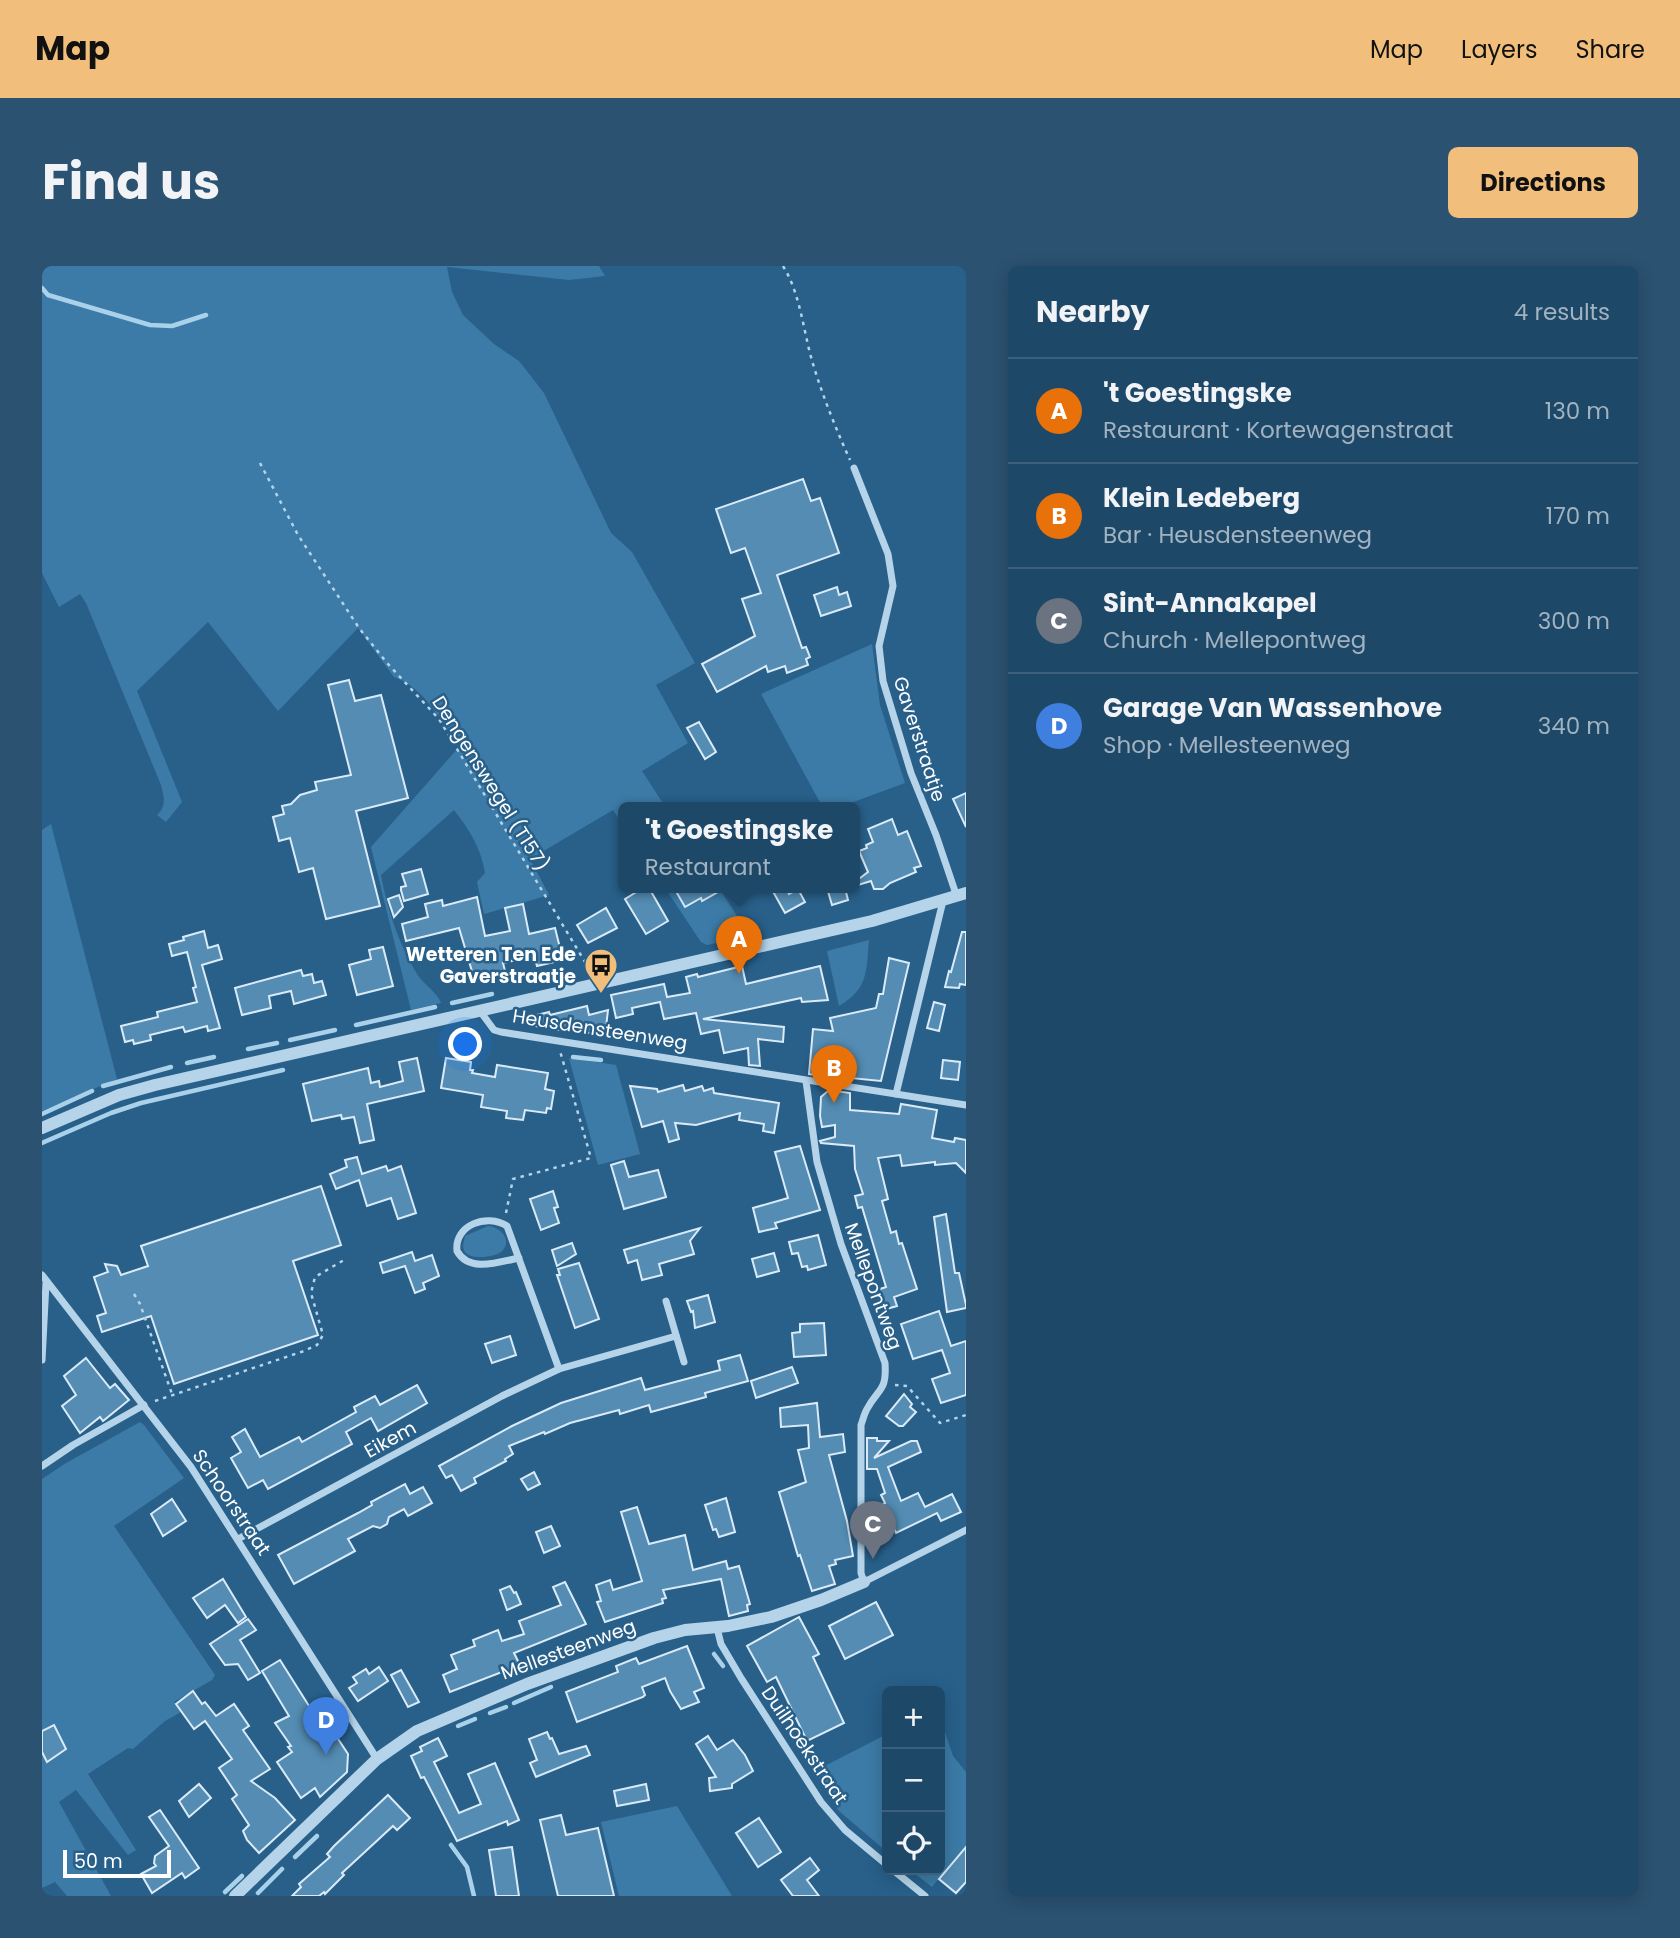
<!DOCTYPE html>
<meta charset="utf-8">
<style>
:root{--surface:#1e4868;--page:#2b5271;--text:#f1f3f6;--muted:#a1b2c0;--line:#3c607c;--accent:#f1bf7b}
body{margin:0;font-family:Poppins,sans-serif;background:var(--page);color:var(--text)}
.controls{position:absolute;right:21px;bottom:21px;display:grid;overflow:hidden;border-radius:10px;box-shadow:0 4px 18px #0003}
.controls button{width:63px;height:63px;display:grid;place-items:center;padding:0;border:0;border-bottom:2px solid var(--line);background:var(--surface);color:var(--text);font:35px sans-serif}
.scale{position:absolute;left:21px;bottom:18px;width:108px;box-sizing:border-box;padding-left:7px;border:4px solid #fff;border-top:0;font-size:19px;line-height:24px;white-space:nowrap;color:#fff;-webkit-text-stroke:5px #28608a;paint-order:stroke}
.you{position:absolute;left:424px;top:779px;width:24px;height:24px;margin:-18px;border:5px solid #fff;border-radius:50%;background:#1a73e8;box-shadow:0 0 0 10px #1a73e833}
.badge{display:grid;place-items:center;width:46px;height:46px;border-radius:50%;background:var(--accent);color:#fff;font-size:23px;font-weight:700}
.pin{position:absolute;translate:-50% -58px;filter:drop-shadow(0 2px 4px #0008)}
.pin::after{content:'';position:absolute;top:37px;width:24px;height:21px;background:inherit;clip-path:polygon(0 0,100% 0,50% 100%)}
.popup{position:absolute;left:576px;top:536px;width:242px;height:91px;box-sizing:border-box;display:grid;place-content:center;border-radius:10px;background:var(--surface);filter:drop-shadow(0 2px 5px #0005);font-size:23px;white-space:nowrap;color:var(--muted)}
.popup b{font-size:26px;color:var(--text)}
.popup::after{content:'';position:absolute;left:50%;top:100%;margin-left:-14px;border:14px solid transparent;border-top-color:var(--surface)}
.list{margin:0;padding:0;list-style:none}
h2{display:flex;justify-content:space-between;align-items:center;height:91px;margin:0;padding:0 28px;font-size:30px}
h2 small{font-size:23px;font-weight:400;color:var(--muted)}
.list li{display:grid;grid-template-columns:46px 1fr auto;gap:21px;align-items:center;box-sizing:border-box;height:105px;padding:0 28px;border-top:2px solid var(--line)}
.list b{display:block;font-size:26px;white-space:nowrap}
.list p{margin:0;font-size:23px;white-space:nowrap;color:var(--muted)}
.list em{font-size:23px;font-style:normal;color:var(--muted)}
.icon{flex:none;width:38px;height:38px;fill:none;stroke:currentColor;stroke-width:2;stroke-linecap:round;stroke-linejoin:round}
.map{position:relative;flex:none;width:924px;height:1630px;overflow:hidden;border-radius:10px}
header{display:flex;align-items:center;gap:42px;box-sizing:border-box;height:98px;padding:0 35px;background:var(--accent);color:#111}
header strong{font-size:33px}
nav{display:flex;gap:38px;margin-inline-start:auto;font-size:24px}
.intro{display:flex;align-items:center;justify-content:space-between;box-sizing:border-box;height:168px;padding:0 42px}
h1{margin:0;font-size:49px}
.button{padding:18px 32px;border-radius:10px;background:var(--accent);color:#111;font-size:24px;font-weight:700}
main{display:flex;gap:42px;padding:0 42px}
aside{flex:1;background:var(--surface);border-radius:10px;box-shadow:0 4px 18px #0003}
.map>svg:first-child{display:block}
.green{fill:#3c7ba7}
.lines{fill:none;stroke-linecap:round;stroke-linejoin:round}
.stream{stroke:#aad1ea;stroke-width:4.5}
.building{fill:#548cb3;stroke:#daebf7;stroke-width:2}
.path{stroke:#b5d4e9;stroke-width:2.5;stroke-dasharray:3.5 5;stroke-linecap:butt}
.minor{stroke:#b5d4e9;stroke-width:7}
.tertiary{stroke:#b5d4e9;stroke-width:12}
.labels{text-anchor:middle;stroke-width:5;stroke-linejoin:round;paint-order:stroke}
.street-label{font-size:19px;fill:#fff;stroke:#28608a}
.poi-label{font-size:19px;font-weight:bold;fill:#fff;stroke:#28608a;text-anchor:end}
</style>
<header>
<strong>Map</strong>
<nav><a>Map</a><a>Layers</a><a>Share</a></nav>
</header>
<div class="intro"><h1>Find us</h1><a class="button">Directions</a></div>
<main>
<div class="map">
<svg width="924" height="1630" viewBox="0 0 924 1630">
<rect width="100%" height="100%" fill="#28608a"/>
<g class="green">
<path d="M0 0H557L563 10 527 14 405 1 410 26 421 49 452 78 477 95 502 127 569 267 590 286 653 397 614 419 646 477 600 505 624 542H582L581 559 571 544 488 593 507 629 442 648 435 616 443 607C439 582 427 563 412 544L339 609C345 643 357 679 375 708 381 718 396 727 399 737L369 744 329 581 417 481C400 456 382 421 352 411L316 362 236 445 166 356 95 425 140 536 124 556 115 549C125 539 122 531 119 519L44 337 38 328 17 341 0 307Z"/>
<polygon points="830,378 838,439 863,517 795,542 781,542 719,428"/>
<polygon points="9,558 75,813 0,845 0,564"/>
<polygon points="623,622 677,622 708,670 665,679 659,676"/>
<path d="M827 674C824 706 827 722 797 740L785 685Z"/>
<polygon points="527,792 574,799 598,888 556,899"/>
<path d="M446 960C458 961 470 973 461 984 456 991 434 993 427 989 422 987 422 984 421 980L423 970Z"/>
<polygon points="98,1156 102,1159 142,1212 72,1260 173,1409 170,1414 132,1436 139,1446 123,1455 91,1483 86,1482 46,1508 94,1584 86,1589 34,1524 17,1536 69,1630 25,1630 13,1616 0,1622 0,1213 24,1197"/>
<polygon points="898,1451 911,1490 924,1506 924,1580 890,1621 868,1604 898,1604"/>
<polygon points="845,1468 845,1586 797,1545 773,1505"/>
<polygon points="635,1540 690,1630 577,1630 559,1556"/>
</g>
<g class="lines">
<g class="stream">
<polyline points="0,22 6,29 108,59 130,60 164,49"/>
<polyline points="410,737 450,728"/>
<polyline points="314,759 393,741"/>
<polyline points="248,774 293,764"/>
<polyline points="206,783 235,777"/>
<polyline points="531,791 559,794"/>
<polyline points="145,797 172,791"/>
<polyline points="61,820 129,801"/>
<polyline points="0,848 50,825"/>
<polyline points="0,877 69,847 99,837 241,804"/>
<polyline points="672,1388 681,1400"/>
<polyline points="472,1437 509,1421"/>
<polyline points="448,1447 464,1441"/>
<polyline points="416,1460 433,1453"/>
<polyline points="409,1579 425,1601 432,1630"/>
<polyline points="253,1591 275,1570"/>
<polyline points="183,1626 200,1610"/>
<polyline points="216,1627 240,1603"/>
</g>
</g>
<g class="building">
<polygon points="761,213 769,235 778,232 797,287 735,309 760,382 764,381 768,391 764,393 766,399 745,407 743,400 726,406 724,400 675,426 660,398 713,370 700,333 719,327 703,282 689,287 674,243"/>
<polygon points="795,321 797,329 805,326 809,340 779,350 772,329"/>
<polygon points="307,414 313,435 339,429 366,532 314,545 338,640 284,653 271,602 257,606 248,572 237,575 231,551 242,548 240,540 249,538 258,529 275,524 273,516 309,509 286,419"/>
<polygon points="657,456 674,486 663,493 645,462"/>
<polygon points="924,527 924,561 911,533"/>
<polygon points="850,553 856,569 865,565 879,600 872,602 874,606 848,617 841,623 832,623 829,615 813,620 813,616 826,606 817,585 825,582 824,579 831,576 826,563"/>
<polygon points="379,603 386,628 362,635 359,624 359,621 364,620 360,608"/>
<polygon points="601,622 607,622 626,655 604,668 583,633"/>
<polygon points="643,622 683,622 660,635 659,632 643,641 635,627"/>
<polygon points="729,622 744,622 747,628 756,623 763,636 743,647"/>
<polygon points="785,622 803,622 806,634 790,639"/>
<polygon points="357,629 361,641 352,651 346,633"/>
<polygon points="435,631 443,670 468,665 463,642 481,638 487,668 513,662 521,694 495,700 492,690 461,697 463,705 432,712 417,662 364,675 360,658 386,651 383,638 400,634 401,640"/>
<polygon points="564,642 575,662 546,677 535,659"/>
<polygon points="162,665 166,682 176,679 180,693 160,699 178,762 166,765 165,760 143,766 141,761 108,769 109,774 92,778 91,774 83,776 79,760 116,751 115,746 155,736 151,722 154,721 145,686 130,690 127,678 142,674 141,671"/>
<polygon points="920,666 924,666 924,719 918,718 917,722 903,721 907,705 909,706"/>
<polygon points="341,681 351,720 315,729 307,699 329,693 327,684"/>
<polygon points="847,692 867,697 839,815 809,812 809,815 799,813 801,812 767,808 771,763 791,765 788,752 834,742 837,728 841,728"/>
<polygon points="700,700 704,718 778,700 786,734 760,736 759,732 661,753 742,761 741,776 716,773 718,800 707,799 706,782 682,787 677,764 659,768 654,747 622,753 618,736 590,742 591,748 574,752 569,729 622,718 625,731 648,727 644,711 655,708 656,711"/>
<polygon points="259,704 261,710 270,708 272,717 280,715 284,729 252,738 249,725 227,730 229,742 200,749 193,722"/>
<polygon points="892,736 903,739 897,765 885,762"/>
<polygon points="545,740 547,749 566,744 563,770 542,766 541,761 524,765 494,760 491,750 507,746 508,749"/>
<polygon points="375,792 382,825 325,838 332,874 318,877 312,851 300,853 299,849 270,855 261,818 326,802 329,817 337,815 338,821 361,815 357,796"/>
<polygon points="404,792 429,796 428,804 431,804 430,807 453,811 455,799 506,807 503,823 512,825 509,843 505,842 504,847 483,844 481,854 464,852 465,845 439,841 441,829 399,822"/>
<polygon points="901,794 918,796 916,814 899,812"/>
<polygon points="641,819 643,825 660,820 662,825 671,822 672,827 737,837 732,867 721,865 722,858 697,854 698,847 654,859 633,857 637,873 627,876 621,855 600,861 588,820 615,823 616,826"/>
<polygon points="787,824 808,827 808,844 857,848 859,838 895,844 890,872 912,876 913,872 924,874 924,907 914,897 893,899 893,896 860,900 858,889 836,892 846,933 840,935 849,967 854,965 857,978 860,977 875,1023 852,1031 855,1040 841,1044 835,1024 844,1021 820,941 816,942 813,930 821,928 813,903 812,880 779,877 778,875 793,871 793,859 780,861 778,850 779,831"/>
<polygon points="758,880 778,944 733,957 735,962 717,966 711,942 746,932 733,886"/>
<polygon points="315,891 320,908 344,900 346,905 359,900 374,947 356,953 349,932 325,940 317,914 294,923 288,908 305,901 303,894"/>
<polygon points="582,895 587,911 616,904 624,931 582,943 569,899"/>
<polygon points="279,920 299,979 251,995 276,1069 132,1118 109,1050 60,1066 55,1050 64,1047 52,1011 66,1006 63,998 75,1000 79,1009 106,1000 99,980"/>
<polygon points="511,925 516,941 512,942 517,957 499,964 488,933"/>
<polygon points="904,948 913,1007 917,1007 924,1039 924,1042 905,1046 892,951"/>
<polygon points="658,962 648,975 652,988 617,998 620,1009 600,1014 595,994 586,997 582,984"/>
<polygon points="776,969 784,999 766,1004 765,1000 760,1001 756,987 750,988 747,976"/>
<polygon points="530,977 534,988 515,1000 510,984"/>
<polygon points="370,986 373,995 390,989 397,1010 381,1017 383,1023 373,1027 363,1000 341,1007 338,997"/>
<polygon points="732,987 737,1005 715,1011 710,993"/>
<polygon points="537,997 557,1053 533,1062 515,1009 518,1009 516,1003"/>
<polygon points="666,1029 673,1056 653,1062 651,1045 649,1046 645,1035"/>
<polygon points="897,1045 909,1080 924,1075 924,1129 899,1137 890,1113 908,1107 900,1084 871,1093 859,1058"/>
<polygon points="782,1057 784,1089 752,1091 750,1067 758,1066 758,1058"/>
<polygon points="468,1070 474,1089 450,1097 443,1078"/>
<polygon points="698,1089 706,1115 663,1127 664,1131 609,1146 607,1139 578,1148 577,1144 528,1157 503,1168 502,1166 467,1180 471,1188 463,1193 464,1195 432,1212 434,1217 419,1225 410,1209 404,1212 397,1200 470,1160 519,1137 599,1112 603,1124 678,1104 676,1095"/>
<polygon points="44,1092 68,1122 73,1118 87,1134 61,1155 58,1151 38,1167 20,1140 34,1129 22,1110"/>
<polygon points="750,1101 756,1117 714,1132 709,1115"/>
<polygon points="375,1119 385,1137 336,1165 329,1152 304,1166 310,1178 226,1223 221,1214 206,1222 189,1192 199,1186 190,1171 203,1163 218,1191 257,1171 260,1176 314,1146 312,1141 333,1130 338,1139"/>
<polygon points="862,1128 870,1138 868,1141 874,1146 861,1160 857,1160 844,1150"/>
<polygon points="775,1137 778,1171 801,1168 803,1186 787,1189 805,1255 811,1290 793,1294 794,1298 787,1300 793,1318 770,1325 758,1289 756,1290 737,1226 764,1216 756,1184 767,1182 766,1159 739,1161 738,1142"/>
<polygon points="825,1172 835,1172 835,1175 847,1175 832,1192 869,1175 875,1175 879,1186 846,1201 859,1235 876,1227 883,1241 910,1228 919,1246 899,1255 895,1247 854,1267 849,1256 846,1258 841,1251 836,1241 843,1237 839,1229 843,1227 835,1203 825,1203"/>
<polygon points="492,1206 498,1218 486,1224 479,1213"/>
<polygon points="363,1218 368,1228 381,1221 390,1237 366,1250 362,1243 347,1251 345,1258 338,1262 331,1260 306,1273 313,1285 252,1318 236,1289 316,1247 330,1239 329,1236"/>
<polygon points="684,1232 693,1266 677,1271 674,1263 671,1264 663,1239"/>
<polygon points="130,1233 144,1255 121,1270 109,1248"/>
<polygon points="595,1241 607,1278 643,1269 651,1304 684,1295 686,1303 697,1300 708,1338 705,1339 706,1345 687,1350 679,1313 621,1324 624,1332 620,1333 621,1337 563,1356 555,1336 559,1335 554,1319 568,1314 571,1324 600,1315 579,1246"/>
<polygon points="509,1260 518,1280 502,1287 494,1266"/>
<polygon points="181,1313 204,1351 196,1357 183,1339 165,1352 151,1332"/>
<polygon points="523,1316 544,1358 472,1387 478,1399 408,1426 401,1409 415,1403 409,1389 433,1380 431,1374 456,1364 460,1375 482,1368 477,1355 519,1339 511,1321"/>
<polygon points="468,1320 472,1327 474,1326 479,1338 465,1344 458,1324"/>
<polygon points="834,1336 851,1369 803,1393 787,1360"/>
<polygon points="757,1351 777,1388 771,1391 802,1457 765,1475 734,1411 725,1416 705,1380"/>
<polygon points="206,1353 214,1364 198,1374 218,1407 206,1414 196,1398 183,1399 168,1378"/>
<polygon points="645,1380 662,1422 652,1426 657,1436 639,1443 628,1425 623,1412 600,1421 603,1429 601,1431 535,1456 524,1426 576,1406 574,1400 594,1392 597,1398"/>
<polygon points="238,1394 274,1451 279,1447 306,1488 305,1506 278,1531 273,1522 259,1532 235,1496 250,1486 246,1481 249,1480 233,1457 247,1450 220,1405"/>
<polygon points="337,1401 346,1415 316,1435 307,1422 315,1417 311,1411 324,1403 327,1408"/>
<polygon points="359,1404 377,1436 366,1441 349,1409"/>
<polygon points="151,1425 160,1438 163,1436 174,1450 192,1438 207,1460 201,1464 228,1503 209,1515 233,1532 253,1554 217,1587 205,1574 201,1565 207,1559 190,1533 195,1529 177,1502 190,1493 163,1455 152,1463 134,1438"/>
<polygon points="12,1459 24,1483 5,1496 0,1486 0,1465"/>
<polygon points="505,1466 508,1473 510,1472 517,1488 544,1480 548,1489 494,1511 488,1497 495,1494 487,1473"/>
<polygon points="666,1470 675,1484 691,1474 703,1489 711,1505 690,1518 690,1522 668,1525 667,1512 674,1511 654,1478"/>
<polygon points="396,1472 405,1490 392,1496 417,1547 439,1538 426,1508 453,1497 477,1554 466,1559 465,1555 415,1575 382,1511 379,1512 369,1490 380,1485 378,1481"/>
<polygon points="157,1518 169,1532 147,1551 137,1535"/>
<polygon points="604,1518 607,1534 575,1540 572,1525"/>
<polygon points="346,1529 368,1552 355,1564 351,1560 300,1607 302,1609 283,1628 282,1626 277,1630 250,1630 259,1621 257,1618 288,1591 285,1588 292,1580"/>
<polygon points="118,1544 157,1602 143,1612 140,1607 110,1627 99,1608 114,1600 112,1597 113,1590 127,1580 107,1551"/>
<polygon points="519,1549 524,1569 556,1562 572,1630 516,1630 498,1554"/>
<polygon points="717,1552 739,1586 716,1601 694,1567"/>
<polygon points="470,1581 477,1630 454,1630 447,1584"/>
<polygon points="924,1581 924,1616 914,1627 897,1613"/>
<polygon points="768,1592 777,1604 765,1614 777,1630 751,1630 739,1614"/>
</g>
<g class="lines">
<g class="path">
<path d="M741 0C759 29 761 65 771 98 781 131 794 163 808 194"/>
<polyline points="218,197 256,269 317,362 345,397 397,453 549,706"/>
<polyline points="464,947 471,913 549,892 518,785"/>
<polyline points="92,1028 98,1038 130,1128"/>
<polyline points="853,1119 865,1120 898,1157 924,1149"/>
<polyline points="113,1135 262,1085 275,1079 281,1069 269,1027 273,1011 302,994"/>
</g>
<g class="minor">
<polyline points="812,202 846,288 851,320 837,380 841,415 869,507 894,569 915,631"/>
<polyline points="438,745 452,764 459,766 924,839"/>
<path d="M764 815 775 896 799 978 843 1097C845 1126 836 1122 825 1143 822 1148 821 1154 819 1159V1307L822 1316 924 1264"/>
<polyline points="854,828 901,635"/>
<path d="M477 992C457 996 427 1007 415 985 412 959 445 947 465 960L517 1103"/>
<polyline points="0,1009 149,1201 335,1493"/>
<polyline points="624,1035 642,1096"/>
<polyline points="0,1094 4,1017"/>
<polyline points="0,1200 31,1179 102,1139"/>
<polyline points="196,1273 460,1130 517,1103 634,1070"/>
<polyline points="675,1362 679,1378 699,1412 779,1536 803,1564 845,1599"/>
<polyline points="851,1604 883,1630"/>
</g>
<g class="tertiary">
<polyline points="0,862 77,829 113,819 830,655 924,627"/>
<polyline points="193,1630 335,1493 375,1465 485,1418 612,1372 643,1364 686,1360 729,1351 779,1334 822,1316"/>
</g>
</g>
<defs>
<symbol id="bus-pin" viewBox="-11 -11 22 30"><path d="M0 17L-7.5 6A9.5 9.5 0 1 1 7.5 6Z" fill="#f1bf7b" stroke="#28608a"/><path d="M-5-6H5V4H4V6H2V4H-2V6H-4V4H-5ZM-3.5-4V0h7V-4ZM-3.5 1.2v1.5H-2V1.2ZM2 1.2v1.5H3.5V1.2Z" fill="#111"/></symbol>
</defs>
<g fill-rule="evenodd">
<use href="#bus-pin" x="540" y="680" width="38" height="52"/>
</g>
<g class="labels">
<g class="street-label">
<text transform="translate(878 473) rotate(72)" y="7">Gaverstraatje</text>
<text transform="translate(449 517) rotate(58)" y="7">Dengenswegel (T157)</text>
<text transform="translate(558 763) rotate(9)" y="7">Heusdensteenweg</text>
<text transform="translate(832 1020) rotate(70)" y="7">Mellepontweg</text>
<text transform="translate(348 1173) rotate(-29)" y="7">Eikem</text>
<text transform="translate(190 1236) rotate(56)" y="7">Schoorstraat</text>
<text transform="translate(526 1383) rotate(-20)" y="7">Mellesteenweg</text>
<text transform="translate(763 1479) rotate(56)" y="7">Duilhoekstraat</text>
</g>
<g class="poi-label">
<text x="534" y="695">Wetteren Ten Ede<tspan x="534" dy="22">Gaverstraatje</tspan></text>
</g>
</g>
</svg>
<div class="controls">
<button>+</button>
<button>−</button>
<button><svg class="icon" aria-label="locate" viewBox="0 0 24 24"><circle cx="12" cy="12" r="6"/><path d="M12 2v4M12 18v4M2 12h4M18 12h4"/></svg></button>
</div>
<div class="scale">50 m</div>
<div class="you"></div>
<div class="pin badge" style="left:697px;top:708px;background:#e8710a">A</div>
<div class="popup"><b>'t Goestingske</b>Restaurant</div>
<div class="pin badge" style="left:792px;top:837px;background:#e8710a">B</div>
<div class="pin badge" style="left:831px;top:1293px;background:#6b7280">C</div>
<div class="pin badge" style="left:284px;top:1489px;background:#3f7fe0">D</div>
</div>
<aside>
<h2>Nearby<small>4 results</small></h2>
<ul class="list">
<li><span class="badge" style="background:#e8710a">A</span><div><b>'t Goestingske</b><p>Restaurant · Kortewagenstraat</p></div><em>130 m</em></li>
<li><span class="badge" style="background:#e8710a">B</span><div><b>Klein Ledeberg</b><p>Bar · Heusdensteenweg</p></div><em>170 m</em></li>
<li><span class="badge" style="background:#6b7280">C</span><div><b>Sint-Annakapel</b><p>Church · Mellepontweg</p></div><em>300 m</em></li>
<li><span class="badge" style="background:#3f7fe0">D</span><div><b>Garage Van Wassenhove</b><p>Shop · Mellesteenweg</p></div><em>340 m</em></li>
</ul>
</aside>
</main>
